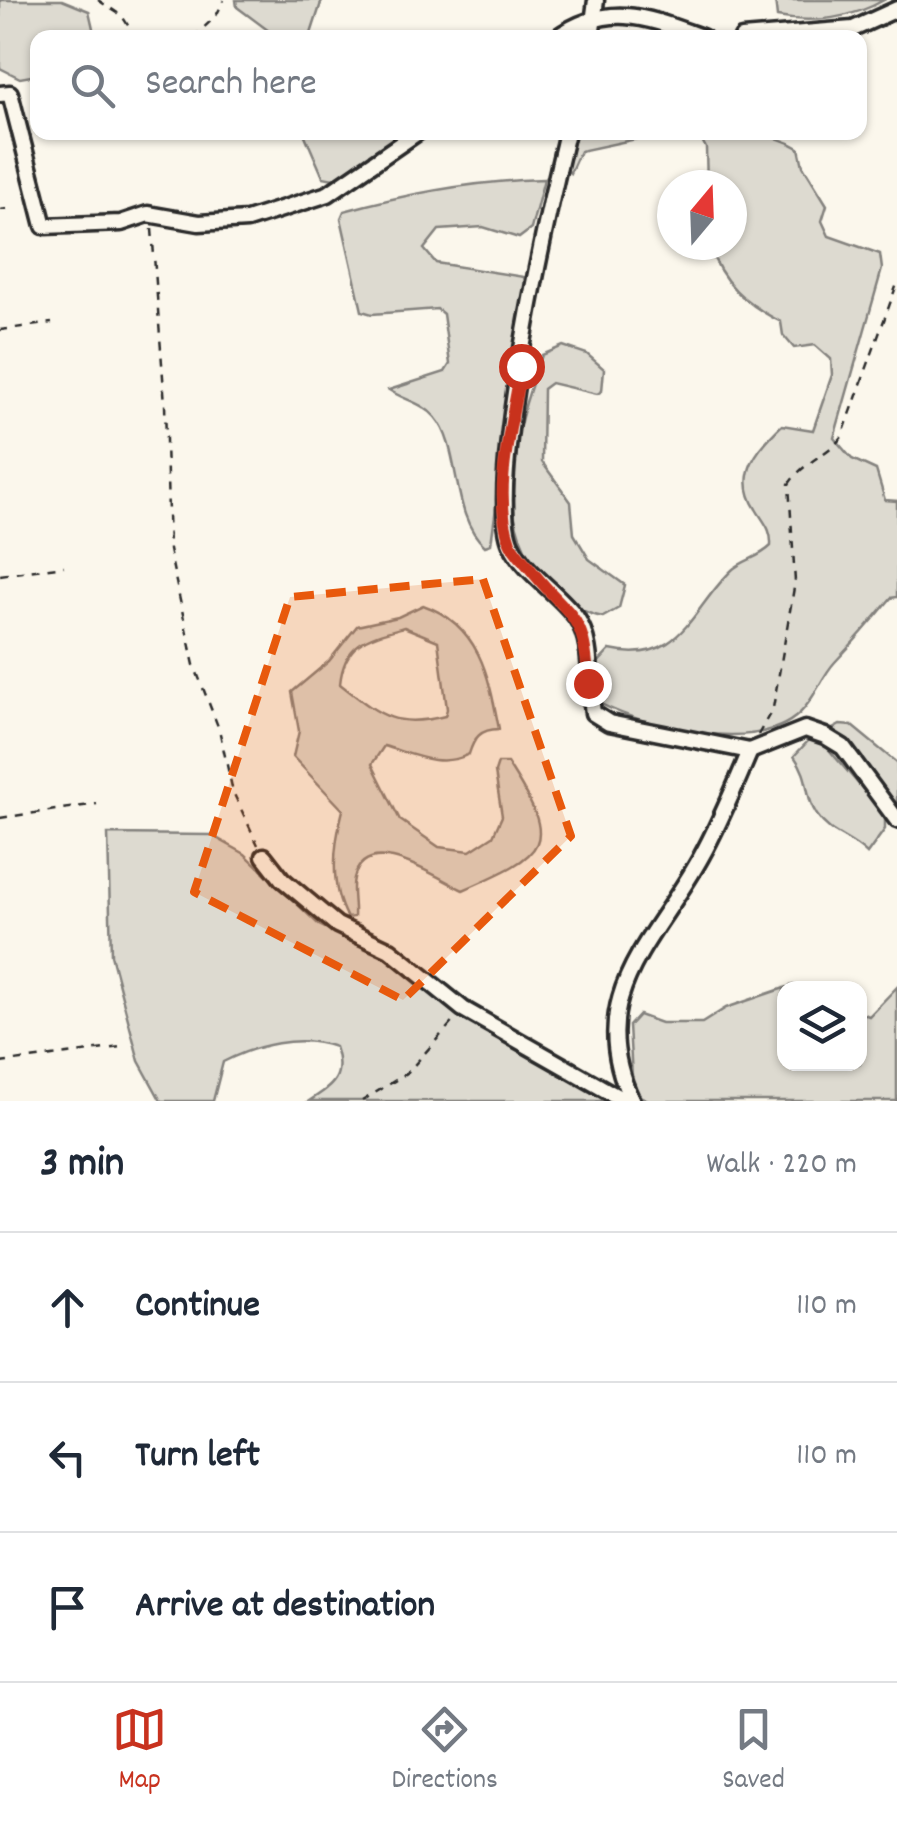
<!DOCTYPE html>
<meta charset="utf-8">
<style>
:root{--surface:#fff;--page:#f2f2f3;--text:#1f2937;--muted:#747a83;--line:#e0e1e3;--accent:#c8321e}
body{margin:0;font-family:Dekko,sans-serif;background:var(--page);color:var(--text)}
.controls{position:absolute;right:30px;bottom:30px;display:grid;overflow:hidden;border-radius:20px;box-shadow:0 2px 8px #0004}
.controls button{width:90px;height:90px;display:grid;place-items:center;padding:0;border:0;border-bottom:2px solid var(--line);background:var(--surface);color:var(--text);font:50px sans-serif}
.compass{position:absolute;left:657px;top:170px;width:90px;height:90px;border-radius:50%;background:var(--surface);box-shadow:0 2px 8px #0004;rotate:19deg}
.stop{position:absolute;width:30px;height:30px;margin:-22px;border:8px solid #c8321e;border-radius:50%;background:#fff}
.stop.end{background:#c8321e;border-color:#fff;box-shadow:0 2px 10px #0008}
.list{margin:0;padding:0;list-style:none}
h2{display:flex;justify-content:space-between;align-items:center;height:130px;margin:0;padding:0 40px;font-size:42px}
h2 small{font-size:32px;font-weight:400;color:var(--muted)}
.list li{display:grid;grid-template-columns:65px 1fr auto;gap:30px;align-items:center;box-sizing:border-box;height:150px;padding:0 40px;border-top:2px solid var(--line)}
.list b{display:block;font-size:38px;white-space:nowrap}
.list em{font-size:32px;font-style:normal;color:var(--muted)}
.icon{flex:none;width:55px;height:55px;fill:none;stroke:currentColor;stroke-width:2;stroke-linecap:round;stroke-linejoin:round}
.map{position:relative;flex:none;width:897px;height:1101px;overflow:hidden}
.search{position:absolute;background:var(--surface);box-shadow:0 2px 8px #0004;left:30px;right:30px;top:30px;height:110px;display:flex;align-items:center;gap:25px;box-sizing:border-box;padding:0 35px;border-radius:20px;color:var(--muted);font-size:38px}
.sheet{height:580px;background:var(--surface)}
nav{display:flex;justify-content:space-around;align-items:center;box-sizing:border-box;height:140px;border-top:2px solid var(--line);background:var(--surface);font-size:28px;color:var(--muted)}
nav a{display:grid;justify-items:center;gap:5px}
nav .on{color:var(--accent)}
.map>svg:first-child{display:block}
.green{fill:#dddad0;stroke:#84827e;stroke-width:2.5;fill-rule:evenodd}
.lines{fill:none;stroke-linecap:round;stroke-linejoin:round}
.minor-casing{stroke:#2b2b2b;stroke-width:21}
.path{stroke:#2b2b2b;stroke-width:2.5;stroke-dasharray:8 8;stroke-linecap:butt}
.minor{stroke:#fbf7ec;stroke-width:14}
.route{stroke:#c8321e;stroke-width:12}
.marked{fill:#e8590c;fill-opacity:0.2;stroke:#e8590c;stroke-width:8;stroke-dasharray:20 12;stroke-linejoin:round}
</style>
<div class="map">
<svg width="897" height="1101" viewBox="0 0 897 1101">
<rect width="100%" height="100%" fill="#fbf7ec"/>
<filter id="ink" filterUnits="userSpaceOnUse"><feTurbulence type="fractalNoise" baseFrequency=".01" numOctaves="2"/><feDisplacementMap in="SourceGraphic" scale="20" xChannelSelector="R" yChannelSelector="G"/><feConvolveMatrix kernelMatrix="1 2 1 2 8 2 1 2 1" color-interpolation-filters="sRGB"/></filter>
<g filter="url(#ink)">
<g class="green">
<polygon points="0,0 62,0 89,11 95,37 38,38 37,75 20,78 0,68"/>
<polygon points="236,0 322,0 310,37 277,37 237,7"/>
<path d="M775 0H884C853 18 814 24 777 17Z"/>
<polygon points="304,133 402,133 339,180 323,177"/>
<polygon points="573,133 664,133 580,151 570,173 564,167"/>
<path d="M690 133C727 132 766 128 799 148L803 166 827 205 822 221 829 236 880 254 882 269 834 438 852 459 876 470 885 500 897 501V597L891 598C873 620 855 641 835 662 821 677 815 699 800 713 757 755 648 728 601 704L597 664 610 650C681 666 691 609 732 570 743 560 759 558 771 546 772 529 764 523 756 509 734 475 758 448 782 425L813 430 832 375 831 359 815 345 794 348 783 335 781 322C746 304 721 283 709 245H732V185H707L706 148 699 135Z"/>
<path d="M544 179 531 229 519 238 483 227 439 230 424 249 436 263 524 277 526 289 491 544 485 546C450 516 462 448 435 417 423 403 404 400 389 390L445 372 450 364 443 314 437 309 372 314 362 311 341 218 344 211C410 193 475 181 544 179Z"/>
<path d="M563 346 587 354 604 369 602 391 597 394 551 383 543 389 542 462 571 502 574 534 589 559 625 585 619 608 603 617C582 613 573 605 557 591 486 528 513 434 542 355Z"/>
<path d="M423 605C480 625 489 677 499 729 480 729 474 738 469 754 441 769 412 754 384 746L372 764 400 820 439 847 470 851 493 836 502 816 495 772 498 763H507C561 846 547 853 463 890 440 880 367 828 354 878 351 889 355 905 354 917L347 918C329 886 334 844 343 810L293 757 299 731 292 692 329 661 357 626 398 617ZM404 627 438 641 447 709 445 716C394 729 380 715 340 684 344 642 368 637 404 627Z"/>
<polygon points="840,725 852,726 897,763 897,817 833,729"/>
<path d="M810 739 824 744 885 815V829L867 854C850 837 830 835 817 815 804 796 811 779 794 756Z"/>
<path d="M108 834 211 835 245 854 319 925 386 958 450 1007 612 1101H309C334 1085 345 1077 335 1047 299 1034 256 1045 223 1062L213 1101H161L139 1061 111 955Z"/>
<polygon points="793,985 820,988 784,988 784,1064 860,1064 860,1013 869,1016 897,987 897,1101 650,1101 633,1093 629,1026 639,1015 661,1023 702,1023 726,1008"/>
</g>
<g class="lines">
<defs>
<g id="minor">
<path d="M556 38C610 0 649 18 704 38"/>
<polyline points="591,38 596,0"/>
<polyline points="742,38 853,29 897,9"/>
<polyline points="0,94 10,93 44,226 121,223 148,214 199,223 247,220 328,194 418,132"/>
<path d="M567 132C550 203 485 488 511 544 525 574 557 591 576 617 594 643 588 683 593 713L609 723 750 751 805 729 825 736 843 747 897 820"/>
<polyline points="264,856 282,879 337,925 390,950 463,1009 625,1101"/>
<path d="M632 1101C582 996 655 941 701 857 720 823 735 786 750 751"/>
</g>
</defs>
<use href="#minor" class="minor-casing"/>
<g class="path">
<polyline points="98,0 122,16 136,38"/>
<polyline points="193,38 216,16 224,0"/>
<polyline points="0,210 7,209"/>
<polyline points="152,229 165,404 169,550 194,665 219,729 233,792 258,845"/>
<polyline points="0,330 52,323"/>
<polyline points="0,575 64,566"/>
<path d="M758 735 773 708 795 582 789 484C803 462 826 456 842 437L897 284"/>
<polyline points="0,818 97,804"/>
<polyline points="0,1063 120,1047"/>
<polyline points="362,1101 407,1073 457,1017"/>
</g>
<use href="#minor" class="minor"/>
</g>
</g>
<g class="lines" filter="url(#ink)">
<path class="route" d="M521 366C514 418 491 490 510 542 513 550 522 559 528 566 568 619 586 609 588 683"/>
</g>
<path class="marked" d="M483 579 571 836 403 1000 194 892 290 597Z"/>
</svg>
<div class="controls">
<button><svg class="icon" aria-label="layers" viewBox="0 0 24 24"><path d="M12 4l9 5-9 5-9-5zM3 14l9 5 9-5"/></svg></button>
</div>
<svg class="compass" viewBox="-18 -18 36 36"><path d="M0-13l5 13h-10z" fill="#e53935"/><path d="M0 13l5-13h-10z" fill="#747a83"/></svg>
<div class="stop" style="left:521px;top:366px"></div>
<div class="stop end" style="left:588px;top:683px"></div>
<div class="search"><svg class="icon" aria-label="search" viewBox="0 0 24 24"><circle cx="10" cy="10" r="6"/><path d="M15 15l6 6"/></svg>Search here</div>
</div>
<section class="sheet">
<h2>3 min<small>Walk · 220 m</small></h2>
<ul class="list">
<li><svg class="icon" aria-label="ahead" viewBox="0 0 24 24"><path d="M12 20V5M6 11l6-6 6 6"/></svg><div><b>Continue</b></div><em>110 m</em></li>
<li><svg class="icon" aria-label="left" viewBox="0 0 24 24"><path d="M17 20v-9H6M10 6l-5 5 5 5"/></svg><div><b>Turn left</b></div><em>110 m</em></li>
<li><svg class="icon" aria-label="arrive" viewBox="0 0 24 24"><path d="M6 21V4h12l-3 4 3 4H6"/></svg><div><b>Arrive at destination</b></div></li>
</ul>
</section>
<nav>
<a class="on"><svg class="icon" aria-label="map" viewBox="0 0 24 24"><path d="M3 6l6-2 6 2 6-2v14l-6 2-6-2-6 2zM9 4v14M15 6v14"/></svg>Map</a>
<a><svg class="icon" aria-label="directions" viewBox="0 0 24 24"><path d="M12 3l9 9-9 9-9-9zM9 14v-3h6M13 9l2 2-2 2"/></svg>Directions</a>
<a><svg class="icon" aria-label="saved" viewBox="0 0 24 24"><path d="M7 4h10v16l-5-4-5 4z"/></svg>Saved</a>
</nav>
